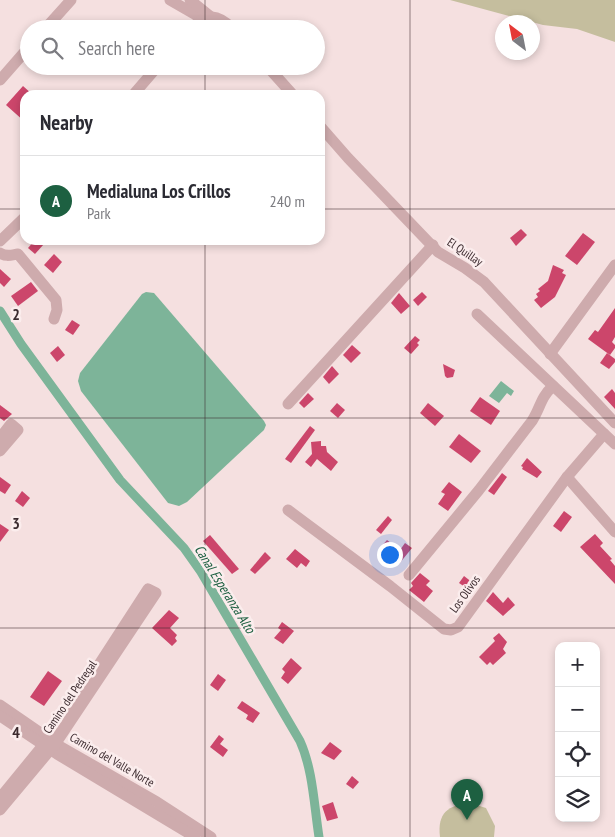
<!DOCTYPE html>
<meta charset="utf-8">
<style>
:root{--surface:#fff;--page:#f2f2f3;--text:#2b2b33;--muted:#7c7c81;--line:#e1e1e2;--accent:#1d6041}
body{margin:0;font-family:"PT Sans Narrow",sans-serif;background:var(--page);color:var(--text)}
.controls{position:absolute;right:15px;bottom:15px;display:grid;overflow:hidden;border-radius:10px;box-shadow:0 2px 8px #0003}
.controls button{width:45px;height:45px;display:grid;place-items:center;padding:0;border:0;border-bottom:1px solid var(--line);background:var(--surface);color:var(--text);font:25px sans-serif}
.compass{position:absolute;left:495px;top:15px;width:45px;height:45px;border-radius:50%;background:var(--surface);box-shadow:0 2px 8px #0003;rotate:328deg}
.you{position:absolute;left:389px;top:554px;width:18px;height:18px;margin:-12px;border:4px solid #fff;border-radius:50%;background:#1a73e8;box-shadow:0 0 0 8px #1a73e833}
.badge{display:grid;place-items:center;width:32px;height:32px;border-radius:50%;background:var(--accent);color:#fff;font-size:16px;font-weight:700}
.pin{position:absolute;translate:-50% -41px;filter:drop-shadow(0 1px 2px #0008)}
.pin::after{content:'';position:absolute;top:26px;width:18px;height:15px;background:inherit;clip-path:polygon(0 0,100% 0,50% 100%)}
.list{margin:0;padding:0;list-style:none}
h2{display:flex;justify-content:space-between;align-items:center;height:65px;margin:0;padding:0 20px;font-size:21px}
h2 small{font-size:16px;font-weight:400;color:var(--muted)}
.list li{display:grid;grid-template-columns:32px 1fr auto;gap:15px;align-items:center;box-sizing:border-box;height:90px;padding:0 20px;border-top:1px solid var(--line)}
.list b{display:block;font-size:19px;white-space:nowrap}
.list p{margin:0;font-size:16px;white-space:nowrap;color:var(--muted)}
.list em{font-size:16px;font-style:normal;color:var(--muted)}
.icon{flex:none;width:28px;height:28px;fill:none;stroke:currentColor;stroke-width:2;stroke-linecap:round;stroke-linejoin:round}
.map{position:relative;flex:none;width:615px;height:837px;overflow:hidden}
.search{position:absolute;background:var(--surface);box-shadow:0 2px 8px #0003;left:20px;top:20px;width:305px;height:55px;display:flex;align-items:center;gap:12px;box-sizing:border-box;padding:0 18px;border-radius:28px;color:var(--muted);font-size:19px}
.panel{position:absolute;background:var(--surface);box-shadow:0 2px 8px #0003;left:20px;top:90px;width:305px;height:155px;border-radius:15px}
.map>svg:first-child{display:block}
.green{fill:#c5be9e}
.water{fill:#7db499}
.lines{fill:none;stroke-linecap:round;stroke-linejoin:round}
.canal{stroke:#7db499;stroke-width:9}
.building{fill:#cc466b}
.minor{stroke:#ceabad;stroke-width:11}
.grid{fill:none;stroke:#3b2a2e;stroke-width:1;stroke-opacity:0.55}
.labels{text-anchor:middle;stroke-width:5;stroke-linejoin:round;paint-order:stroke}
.street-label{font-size:12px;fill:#3b2a2e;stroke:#fbeded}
.water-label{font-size:14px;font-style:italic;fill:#1d6041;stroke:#fbeded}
.grid-label{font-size:16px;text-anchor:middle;font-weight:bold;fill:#3b2a2e;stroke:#fbeded;stroke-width:5;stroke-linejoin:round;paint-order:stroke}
</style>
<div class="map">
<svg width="615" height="837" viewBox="0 0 615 837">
<rect width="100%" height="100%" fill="#f5e0e0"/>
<g class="green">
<polygon points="450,0 615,0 615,42 577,29 543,25"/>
<path d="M470 803 486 808 495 826 494 837H440C437 813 448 805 470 803Z"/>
</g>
<g class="water">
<polygon points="146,292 154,293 264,421 266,425 264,430 187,502 179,506 168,503 81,391 78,381 80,373 142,294"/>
<polygon points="501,381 514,391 511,396 507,393 499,403 489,396"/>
</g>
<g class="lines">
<path class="canal" d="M0 311 21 344 120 480 184 548 201 572 300 741C313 770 314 805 319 837"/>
</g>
<g class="building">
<polygon points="23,86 33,95 25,95 25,122 6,105"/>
<polygon points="521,229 527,235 516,246 510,238"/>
<polygon points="583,233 595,242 577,265 565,256"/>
<polygon points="35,240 39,240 44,244 35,254 28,248"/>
<polygon points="54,254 62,262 53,273 44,265"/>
<polygon points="553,265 564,270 562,273 566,275 555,297 541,308 534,300 538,297 536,294 540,291 538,289 548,281"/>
<polygon points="0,269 11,279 4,287 0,283"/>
<polygon points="31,282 38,291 18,306 11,296"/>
<polygon points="422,292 427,297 418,306 413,300"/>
<polygon points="399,293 410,306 401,314 391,303"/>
<polygon points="615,308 615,337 612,342 615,345 615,348 610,355 588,339 595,330 598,332"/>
<polygon points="72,320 80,325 73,335 65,330"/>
<polygon points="415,336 420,340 417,343 419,345 411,354 404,348"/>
<polygon points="352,345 361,353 351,363 343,355"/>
<polygon points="58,346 65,355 57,362 50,353"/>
<polygon points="607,353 615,359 615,362 609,369 600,363"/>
<polygon points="443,364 455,370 453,377 447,378 445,376"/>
<polygon points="332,366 339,374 329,384 323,377"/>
<polygon points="612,389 615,393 615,409 604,397"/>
<polygon points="308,393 314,399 304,408 299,403"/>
<polygon points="480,397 500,411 491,425 470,411"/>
<polygon points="337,403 345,410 338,418 330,411"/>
<polygon points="428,403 444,416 435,426 420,413"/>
<polygon points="0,405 12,414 4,421 0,418"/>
<polygon points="310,426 315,430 291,463 285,459"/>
<polygon points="459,434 481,451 471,463 449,447"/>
<polygon points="321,441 321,446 326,446 327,452 338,462 331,471 317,459 311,467 305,462 312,454 311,442"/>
<polygon points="527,458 542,472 537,478 522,469 523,467 521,466"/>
<polygon points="502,473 507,477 494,495 488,491"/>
<polygon points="0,477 11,485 5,494 0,491"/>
<polygon points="449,482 462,492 448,511 438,504 445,494 441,492"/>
<polygon points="22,491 30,498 23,507 15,501"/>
<polygon points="564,511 572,517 561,532 553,526"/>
<polygon points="388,516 392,520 381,534 376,530"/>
<polygon points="0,524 9,530 0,542"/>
<polygon points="595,534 603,543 600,546 612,559 610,560 615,566 615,584 580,547"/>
<polygon points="210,535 239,569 232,574 203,541"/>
<polygon points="387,540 400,550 405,543 412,548 399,564 379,549"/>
<polygon points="295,549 310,561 306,567 301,563 297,568 286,559"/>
<polygon points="265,552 271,558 255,574 250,570"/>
<polygon points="420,573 430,581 426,585 433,591 424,602 409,590 413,586 411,583"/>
<polygon points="464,576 473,583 468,589 459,583"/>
<polygon points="493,592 503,603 508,597 515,605 503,616 486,601"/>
<polygon points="169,610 179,618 170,628 177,635 175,638 177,641 172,646 152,628"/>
<polygon points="282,622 294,631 283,644 274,638 281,630 278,628"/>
<polygon points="499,633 507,642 503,649 506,653 493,665 490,662 487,665 479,657 495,641 493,638"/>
<polygon points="291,658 302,668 288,684 281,678 285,672 282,669"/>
<polygon points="48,671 62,681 44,706 30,697"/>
<polygon points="218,674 226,680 218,691 210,685"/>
<polygon points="242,701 260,713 253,723 246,719 248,715 237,708"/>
<polygon points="219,735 224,739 220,744 228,750 223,757 210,747"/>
<polygon points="330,742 342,751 334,760 321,753"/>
<polygon points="352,776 359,782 353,789 346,784"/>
<polygon points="333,802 338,818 327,821 322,806"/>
</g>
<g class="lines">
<g class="minor">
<polyline points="170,0 203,19"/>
<polyline points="190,0 211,17"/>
<polyline points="45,29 71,0"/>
<path d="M191 29C206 12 218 14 233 29"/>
<polyline points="267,66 293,95"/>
<polyline points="0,80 29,47"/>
<polyline points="133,95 158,66"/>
<polyline points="320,126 348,158 438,252 465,268 484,282 615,423"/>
<polyline points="0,241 25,217"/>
<path d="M0 253C6 257 11 255 18 254L56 300 57 310 54 319"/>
<polyline points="477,314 615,444"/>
<polyline points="550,354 615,265"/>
<polyline points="288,404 433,245"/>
<polyline points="0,438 11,424 18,430 0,451"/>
<polyline points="567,477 615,532"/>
<polyline points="288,510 390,586 444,629 451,630 458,627 567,477 604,434"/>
<path d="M409 575 479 490 532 421C541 407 540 398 553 386"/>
<polyline points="0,705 61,747 157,802 211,837"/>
<polyline points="0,716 57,754 195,837"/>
<polyline points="0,798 49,738 76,700 148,589 156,593 56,743 0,810"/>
</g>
</g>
<path class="grid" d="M205 0V29M410 0V837M205 66V95M0 209H25M320 209H615M205 240V837M0 418H615M0 628H615"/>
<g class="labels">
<g class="street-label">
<text transform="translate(465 252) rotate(34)" y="4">El Quillay</text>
<text transform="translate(465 594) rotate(-54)" y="4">Los Olivos</text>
<text transform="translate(70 697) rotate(-56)" y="4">Camino del Pedregal</text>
<text transform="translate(112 760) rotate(30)" y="4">Camino del Valle Norte</text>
</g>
<g class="water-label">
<text transform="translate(225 589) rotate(58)" y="5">Canal Esperanza Alto</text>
</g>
</g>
<g class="grid-label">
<text x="16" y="320">2</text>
<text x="16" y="529">3</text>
<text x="16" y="738">4</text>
</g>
</svg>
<div class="controls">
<button>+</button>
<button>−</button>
<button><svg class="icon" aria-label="locate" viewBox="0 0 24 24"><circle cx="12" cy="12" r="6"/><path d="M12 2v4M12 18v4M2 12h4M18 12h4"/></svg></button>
<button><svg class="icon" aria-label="layers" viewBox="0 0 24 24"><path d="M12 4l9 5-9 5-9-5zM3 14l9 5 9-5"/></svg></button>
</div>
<svg class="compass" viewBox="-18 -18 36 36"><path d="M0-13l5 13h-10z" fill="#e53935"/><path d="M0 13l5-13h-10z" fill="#7c7c81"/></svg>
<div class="you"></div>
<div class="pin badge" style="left:467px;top:820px">A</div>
<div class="search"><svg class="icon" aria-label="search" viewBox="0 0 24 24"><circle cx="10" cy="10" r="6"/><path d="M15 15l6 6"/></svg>Search here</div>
<section class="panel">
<h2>Nearby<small></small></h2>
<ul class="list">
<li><span class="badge">A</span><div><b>Medialuna Los Crillos</b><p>Park</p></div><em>240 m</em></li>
</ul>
</section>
</div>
